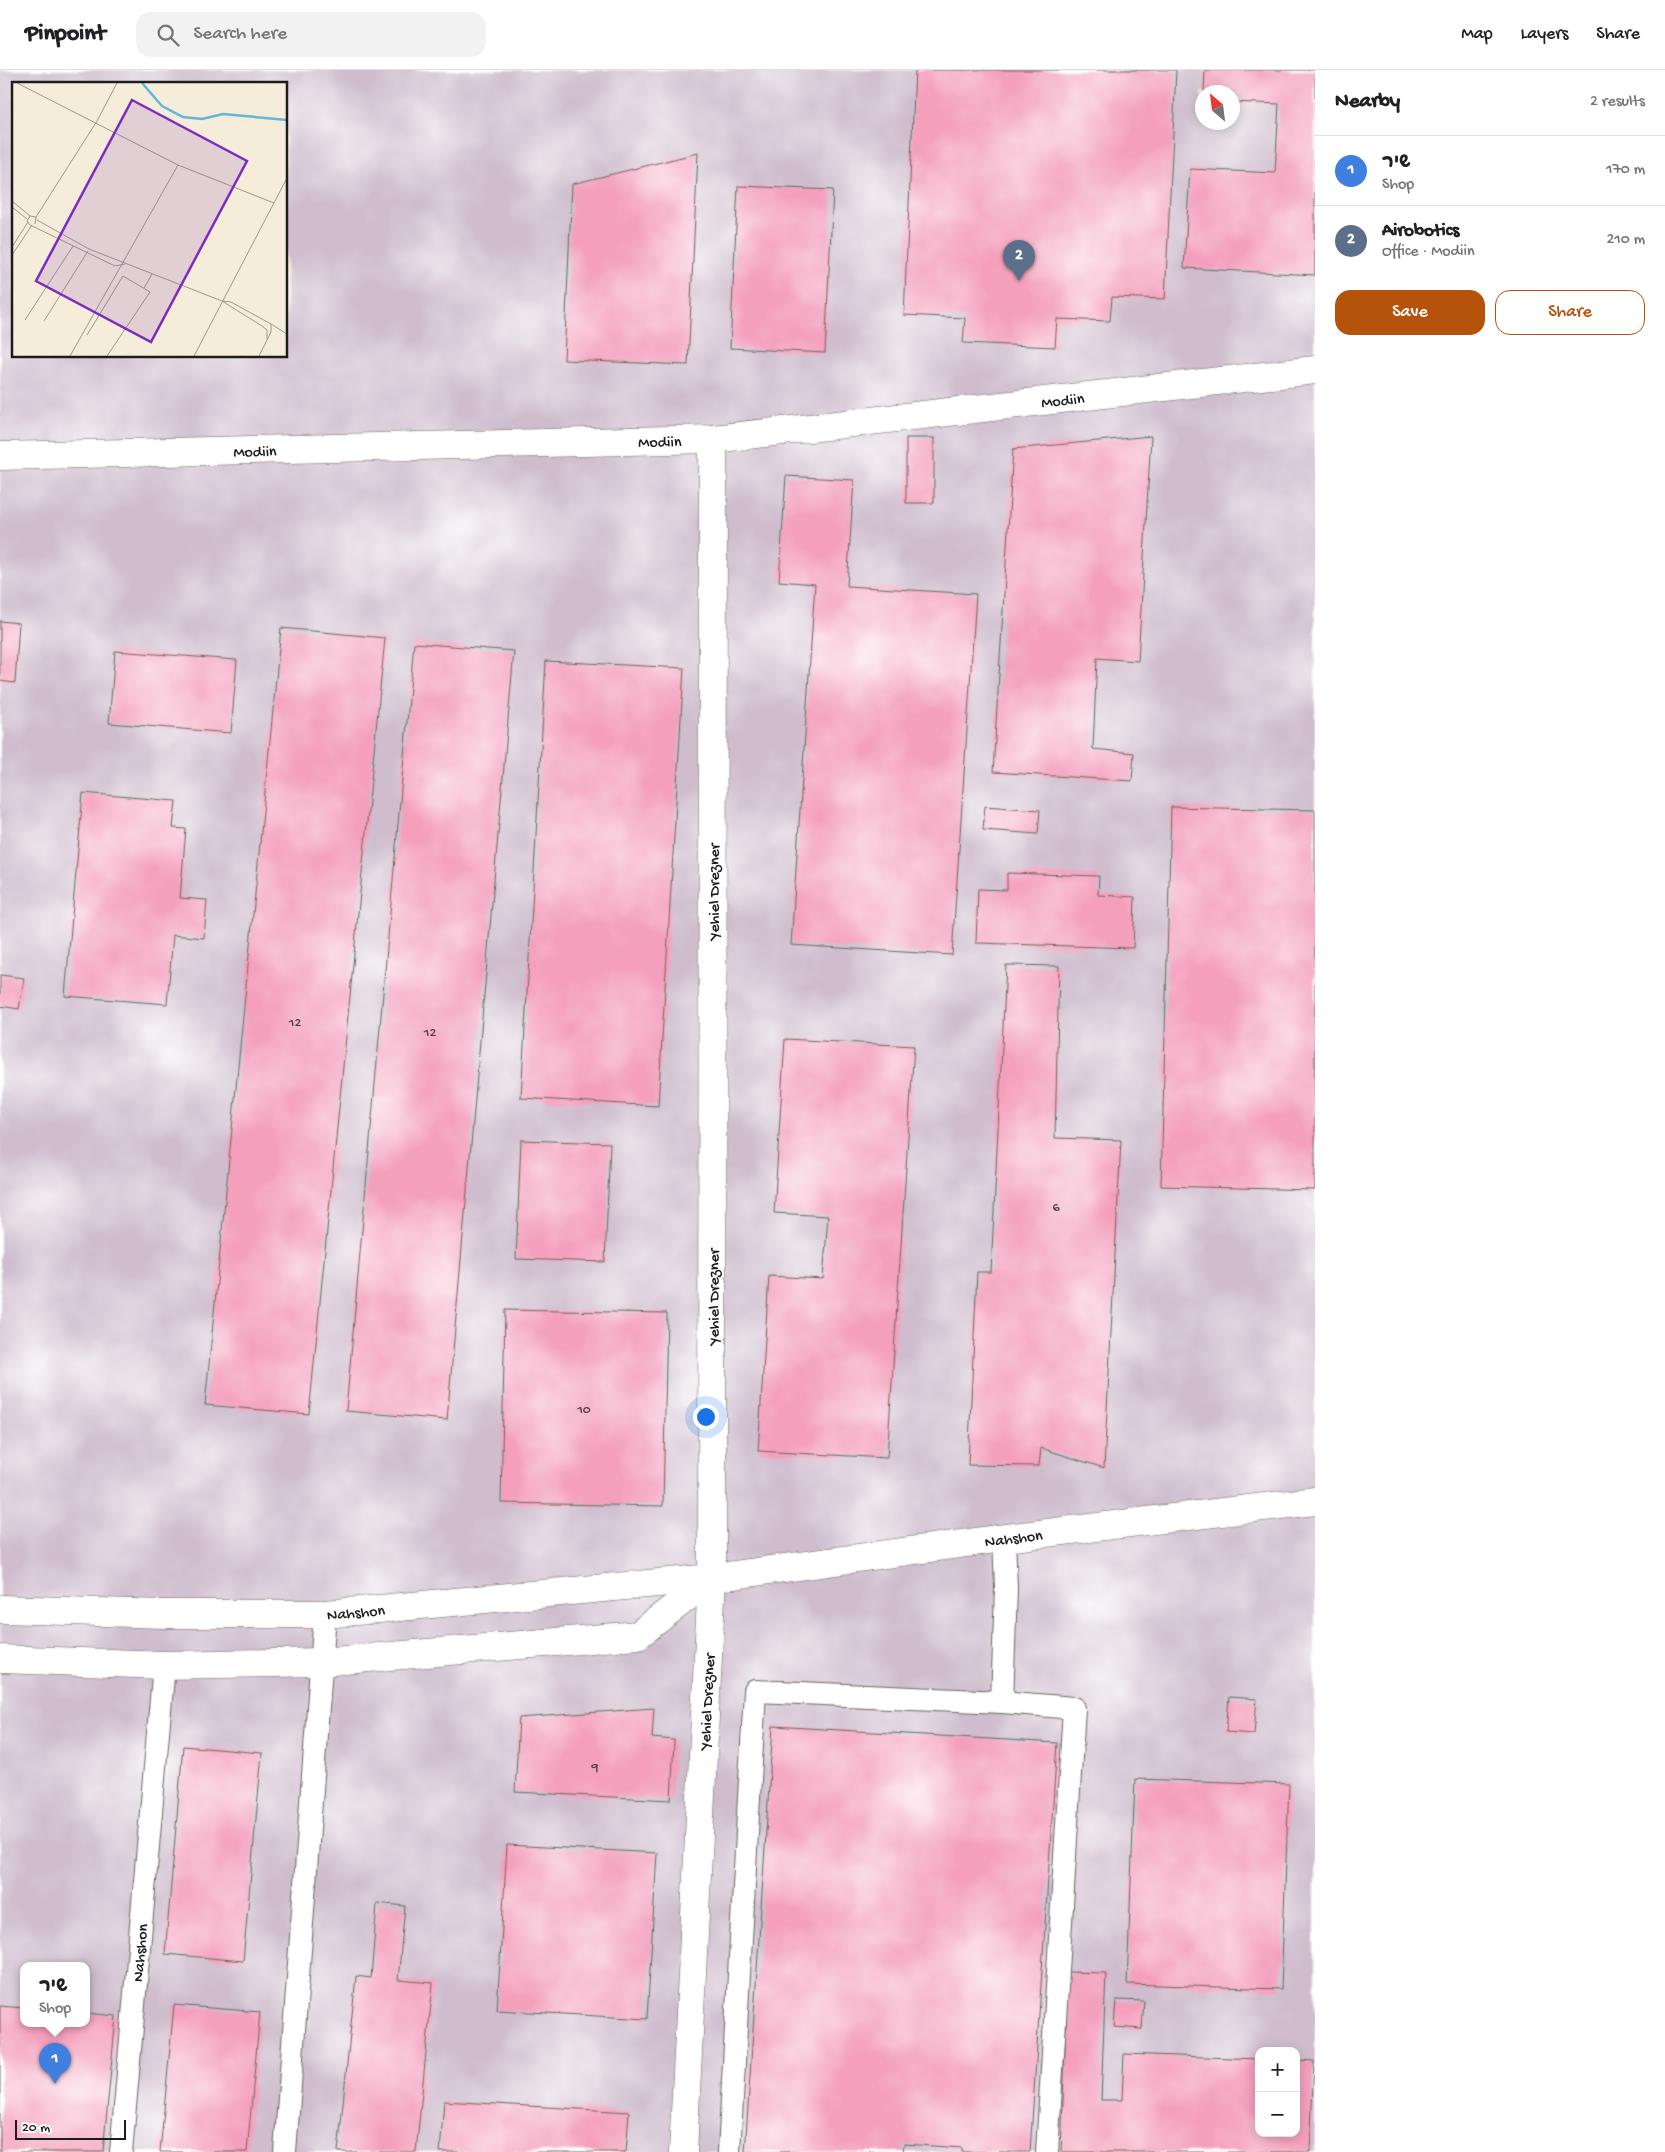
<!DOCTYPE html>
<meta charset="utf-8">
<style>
:root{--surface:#fff;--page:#f2f2f2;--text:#202124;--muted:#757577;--line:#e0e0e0;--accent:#b45309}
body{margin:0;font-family:"Gochi Hand","Playpen Sans Hebrew",sans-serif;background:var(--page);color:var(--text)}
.controls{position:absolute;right:15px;bottom:15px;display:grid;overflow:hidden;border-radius:10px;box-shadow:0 2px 12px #0003}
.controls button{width:45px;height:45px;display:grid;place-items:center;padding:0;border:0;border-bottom:1px solid var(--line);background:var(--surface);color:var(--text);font:25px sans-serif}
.compass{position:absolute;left:1195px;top:15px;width:45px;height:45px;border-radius:50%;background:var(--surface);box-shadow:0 2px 12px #0003;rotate:332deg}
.scale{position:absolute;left:15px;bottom:12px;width:111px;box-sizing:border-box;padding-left:5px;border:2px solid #1c1c1c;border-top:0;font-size:14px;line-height:18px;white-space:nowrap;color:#1c1c1c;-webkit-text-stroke:4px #fff;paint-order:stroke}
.you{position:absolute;left:705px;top:1346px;width:18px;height:18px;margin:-12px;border:4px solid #fff;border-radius:50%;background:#1a73e8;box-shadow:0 0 0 8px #1a73e833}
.badge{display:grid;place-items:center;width:32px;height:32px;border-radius:50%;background:var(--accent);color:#fff;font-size:16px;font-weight:700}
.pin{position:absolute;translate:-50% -41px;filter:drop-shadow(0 1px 2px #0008)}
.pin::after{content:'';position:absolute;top:26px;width:18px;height:15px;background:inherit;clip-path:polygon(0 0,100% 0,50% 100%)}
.popup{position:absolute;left:20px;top:1892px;width:70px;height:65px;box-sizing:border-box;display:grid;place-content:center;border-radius:10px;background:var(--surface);filter:drop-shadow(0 1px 4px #0005);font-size:16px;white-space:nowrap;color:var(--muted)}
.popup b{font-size:19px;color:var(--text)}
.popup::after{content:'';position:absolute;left:50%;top:100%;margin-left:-10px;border:10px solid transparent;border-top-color:var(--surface)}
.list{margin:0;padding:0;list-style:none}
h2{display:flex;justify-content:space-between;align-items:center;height:65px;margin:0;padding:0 20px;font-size:21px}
h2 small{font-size:16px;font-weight:400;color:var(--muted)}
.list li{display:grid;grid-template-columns:32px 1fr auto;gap:15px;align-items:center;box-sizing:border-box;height:70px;padding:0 20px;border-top:1px solid var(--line)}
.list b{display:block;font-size:19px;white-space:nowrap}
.list p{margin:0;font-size:16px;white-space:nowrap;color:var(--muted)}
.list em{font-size:16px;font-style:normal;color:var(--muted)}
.actions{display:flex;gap:10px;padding:15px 20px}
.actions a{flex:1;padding:11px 0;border:1px solid var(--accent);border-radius:15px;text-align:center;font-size:18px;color:var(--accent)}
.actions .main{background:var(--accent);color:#fff}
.icon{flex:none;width:28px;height:28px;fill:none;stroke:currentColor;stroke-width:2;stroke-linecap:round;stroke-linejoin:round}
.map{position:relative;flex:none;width:1315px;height:2082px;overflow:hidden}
header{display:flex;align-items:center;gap:30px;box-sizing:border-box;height:70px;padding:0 25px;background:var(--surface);border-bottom:1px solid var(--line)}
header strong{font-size:24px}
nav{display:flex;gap:28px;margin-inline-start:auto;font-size:18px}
.search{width:350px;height:45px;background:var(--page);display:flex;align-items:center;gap:12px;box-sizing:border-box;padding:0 18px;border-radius:15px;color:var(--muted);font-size:19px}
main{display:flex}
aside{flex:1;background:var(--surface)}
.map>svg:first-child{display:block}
.industrial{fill:#cfbdce;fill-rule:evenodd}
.building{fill:#f4a0bd}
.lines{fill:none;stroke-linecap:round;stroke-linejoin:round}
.service-casing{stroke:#68655e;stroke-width:24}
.minor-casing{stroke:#68655e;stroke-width:29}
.tertiary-casing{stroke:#68655e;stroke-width:29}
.service{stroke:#fff;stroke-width:22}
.minor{stroke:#fff;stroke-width:28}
.tertiary{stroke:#fff;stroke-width:28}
.labels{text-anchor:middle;stroke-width:5;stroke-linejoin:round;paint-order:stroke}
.number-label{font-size:14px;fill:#523d44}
.street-label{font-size:16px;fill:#1c1c1c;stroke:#fff}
.inset-river{fill:none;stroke:#61b6dd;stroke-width:2.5}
.inset-road{fill:none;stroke:#9e998d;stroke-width:1}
.view{fill:#7b2cbf;fill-opacity:0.15;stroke:#7b2cbf;stroke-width:2.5}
.inset-edge{fill:none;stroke:#1c1c1c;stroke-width:2.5}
</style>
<header>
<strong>Pinpoint</strong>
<div class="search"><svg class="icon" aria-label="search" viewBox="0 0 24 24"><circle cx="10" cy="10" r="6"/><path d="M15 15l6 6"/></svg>Search here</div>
<nav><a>Map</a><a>Layers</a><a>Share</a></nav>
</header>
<main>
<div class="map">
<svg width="1315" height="2082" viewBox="0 0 1315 2082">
<rect width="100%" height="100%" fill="#fff"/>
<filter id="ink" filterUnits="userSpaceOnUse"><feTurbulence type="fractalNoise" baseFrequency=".02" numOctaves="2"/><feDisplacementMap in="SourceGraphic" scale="10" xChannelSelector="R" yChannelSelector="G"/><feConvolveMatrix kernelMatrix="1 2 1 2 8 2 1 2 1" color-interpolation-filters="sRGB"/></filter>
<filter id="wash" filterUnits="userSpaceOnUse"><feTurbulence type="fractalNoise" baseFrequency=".0096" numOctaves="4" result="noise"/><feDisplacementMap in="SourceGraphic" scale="20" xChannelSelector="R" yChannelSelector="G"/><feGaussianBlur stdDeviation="1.12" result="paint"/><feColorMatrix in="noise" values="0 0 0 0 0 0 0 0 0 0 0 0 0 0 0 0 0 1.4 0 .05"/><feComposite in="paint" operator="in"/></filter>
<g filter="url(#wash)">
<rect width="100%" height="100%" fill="#f5ecd9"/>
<path class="industrial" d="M0 0H1315V2082H0ZM14 14H286V286H14ZM1202 22H1232V52H1202ZM24 1895H86V1953H24ZM1259 1981H1296V2063H1259Z"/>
<g id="blocks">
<g class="building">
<polygon points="915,0 1176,0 1165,229 1112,227 1110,251 1057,249 1055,277 963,273 965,248 904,245"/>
<polygon points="1205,0 1315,0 1315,205 1184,198 1190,99 1275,103 1279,34 1232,32 1232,22 1204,22"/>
<polygon points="698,83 688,295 564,290 572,114"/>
<polygon points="738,116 833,120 825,283 730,278"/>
<polygon points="1151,366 1138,591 1097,588 1093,679 1134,683 1132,711 993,702 1013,379"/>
<rect x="906" y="368" width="28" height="65"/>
<polygon points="786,406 854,410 847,516 976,524 952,885 791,875 815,514 779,511"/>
<polygon points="0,551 19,553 15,613 0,611"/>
<polygon points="281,558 385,568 309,1344 205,1335"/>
<polygon points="414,573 514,581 447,1350 346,1341"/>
<polygon points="115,581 237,590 231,663 109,653"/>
<polygon points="546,591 684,598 658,1036 521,1028"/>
<polygon points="83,723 176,731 173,758 186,759 180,828 207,830 204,868 173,865 167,934 65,926"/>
<polygon points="985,736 1040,740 1038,764 983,760"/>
<polygon points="1171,737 1315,740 1315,1120 1161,1116"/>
<polygon points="1007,803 1099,806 1098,825 1135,827 1133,878 976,873 978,819 1007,820"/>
<polygon points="1006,895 1059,896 1055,1068 1121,1070 1104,1398 1041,1378 1039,1396 968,1395 977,1202 991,1202"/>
<polygon points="0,905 24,908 19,939 0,936"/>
<polygon points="785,969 914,976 887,1388 758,1381 769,1206 823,1209 828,1146 774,1143"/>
<polygon points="521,1070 610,1073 605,1192 516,1189"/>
<polygon points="505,1240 667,1243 663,1436 501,1433"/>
<polygon points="1229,1627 1257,1629 1254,1664 1226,1662"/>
<polygon points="654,1638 652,1668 674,1670 671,1730 515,1722 519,1648"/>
<polygon points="773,1656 1057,1673 1030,2082 962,2082 962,2078 904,2074 903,2082 745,2082"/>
<polygon points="183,1676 262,1683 243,1891 165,1884"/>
<polygon points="1135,1709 1289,1714 1281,1919 1127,1914"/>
<polygon points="507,1775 657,1783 647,1949 497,1940"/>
<polygon points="377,1833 405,1836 398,1910 433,1913 416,2082 338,2082 356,1906 371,1908"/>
<polygon points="1068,1902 1106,1903 1101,2030 1122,2030 1124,1984 1259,1989 1259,2063 1296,2063 1296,1990 1314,1991 1310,2082 1061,2082"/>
<polygon points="1116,1930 1144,1931 1142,1959 1114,1957"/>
<polygon points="174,1935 260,1942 247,2082 160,2082"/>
<polygon points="0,1936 24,1938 24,1953 86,1953 86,1943 116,1946 103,2082 0,2082"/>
<polygon points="444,2031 629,2042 626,2082 440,2082"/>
</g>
</g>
</g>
<g filter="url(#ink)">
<use href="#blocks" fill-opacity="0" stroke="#68655e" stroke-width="1"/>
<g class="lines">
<defs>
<g id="service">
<polyline points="1002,1632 1006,1518 1004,1468"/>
<path id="s1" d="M121 2082 164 1595"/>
<polyline points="285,2082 325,1544"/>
<polyline points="729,2082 755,1621 1002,1632 1074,1638 1047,2082"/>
</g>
<g id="minor">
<path id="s2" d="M0 386 713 369 1315 300"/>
<path id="s3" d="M683 2082 712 1508 713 369"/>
</g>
<g id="tertiary">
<path id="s4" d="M0 1539 165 1544H325L712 1508 1004 1468 1315 1431"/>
<polyline points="0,1589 164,1595 321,1592 638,1565 712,1508"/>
</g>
</defs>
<use href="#service" class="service-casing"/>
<use href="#minor" class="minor-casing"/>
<use href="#tertiary" class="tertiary-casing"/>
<use href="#service" class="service"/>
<use href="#minor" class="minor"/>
<use href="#tertiary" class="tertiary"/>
</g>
</g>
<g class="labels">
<g class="number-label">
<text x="295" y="956">12</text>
<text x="430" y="966">12</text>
<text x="1056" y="1141">6</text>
<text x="584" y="1343">10</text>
<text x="595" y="1701">9</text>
</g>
<g class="street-label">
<text dy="6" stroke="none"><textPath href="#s2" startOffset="1065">Modiin</textPath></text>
<text dy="6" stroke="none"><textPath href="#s2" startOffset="660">Modiin</textPath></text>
<text dy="6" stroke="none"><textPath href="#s2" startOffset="255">Modiin</textPath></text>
<text dy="6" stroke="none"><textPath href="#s3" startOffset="1261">Yehiel Drezner</textPath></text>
<text dy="6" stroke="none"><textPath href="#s3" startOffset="856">Yehiel Drezner</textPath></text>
<text dy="6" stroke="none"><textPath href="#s4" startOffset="1018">Nahshon</textPath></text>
<text dy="6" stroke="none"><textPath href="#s4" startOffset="356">Nahshon</textPath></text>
<text dy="6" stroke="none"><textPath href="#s3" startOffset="451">Yehiel Drezner</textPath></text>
<text dy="6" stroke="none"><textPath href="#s1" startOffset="200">Nahshon</textPath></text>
</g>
</g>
<g transform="translate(12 12)">
<rect width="275" height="275" fill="#f5ecd9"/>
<path class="inset-river" d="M130 1 150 24 171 35 190 37 211 32 275 38"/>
<path class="inset-road" d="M5 1 166 83 262 121M0 119 18 134M0 125 15 137M24 135 85 39 105 1M25 138 77 167 210 219 250 244 255 248V257M23 142 24 135 18 134 15 139 18 143 103 184 113 182M0 165 16 140M0 173 20 143M132 206 140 192M210 219 219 220 259 242V250L247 274M13 238 61 164M32 239 76 169M259 242 275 252M75 253 111 194 138 210 95 274M58 274 166 83M182 274 275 96"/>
<path class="view" d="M120 18 235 79 139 260 24 199Z"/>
<rect width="275" height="275" class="inset-edge"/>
</g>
</svg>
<div class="controls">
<button>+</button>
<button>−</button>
</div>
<svg class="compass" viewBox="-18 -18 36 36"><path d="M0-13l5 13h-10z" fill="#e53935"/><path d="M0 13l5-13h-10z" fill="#757577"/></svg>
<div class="scale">20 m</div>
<div class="you"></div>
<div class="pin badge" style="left:55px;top:2014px;background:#3f7fe0">1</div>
<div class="popup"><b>שיר</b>Shop</div>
<div class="pin badge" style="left:1019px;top:211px;background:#5c6f8a">2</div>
</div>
<aside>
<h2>Nearby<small>2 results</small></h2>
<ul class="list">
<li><span class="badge" style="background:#3f7fe0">1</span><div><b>שיר</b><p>Shop</p></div><em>170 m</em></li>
<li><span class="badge" style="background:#5c6f8a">2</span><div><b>Airobotics</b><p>Office · Modiin</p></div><em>210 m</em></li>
</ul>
<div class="actions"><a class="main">Save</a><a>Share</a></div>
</aside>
</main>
